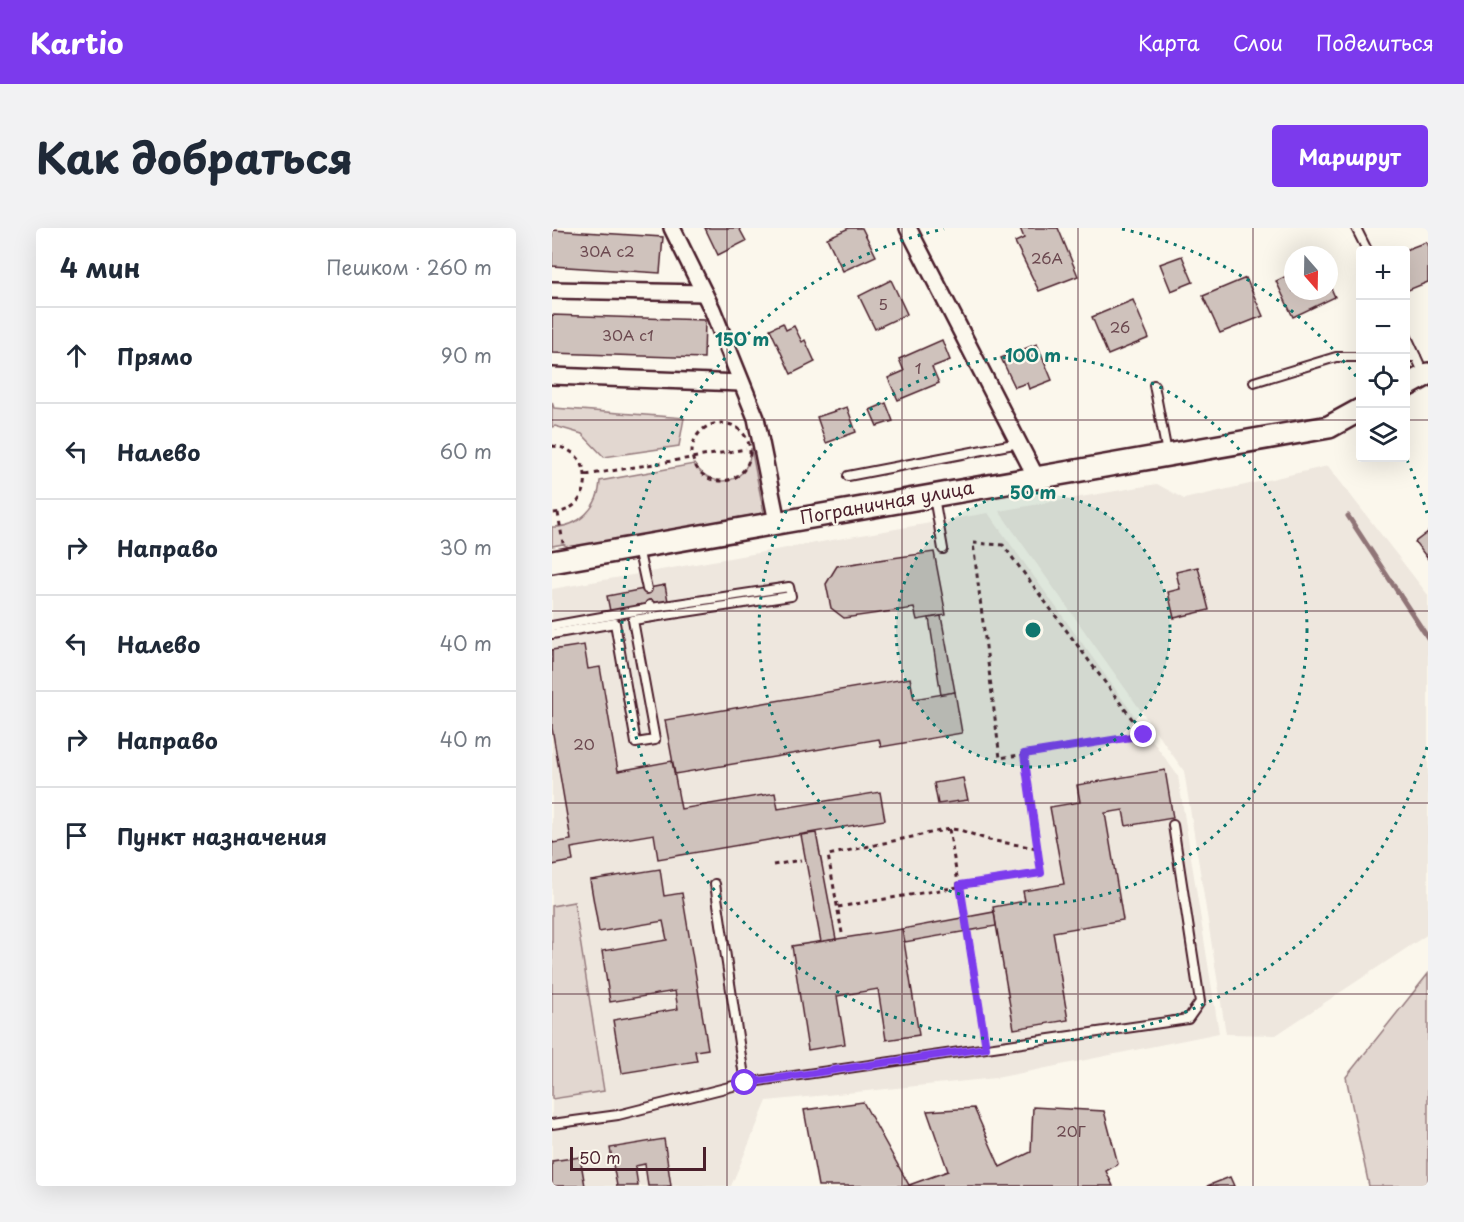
<!DOCTYPE html>
<html lang="ru">
<meta charset="utf-8">
<style>
:root{--surface:#fff;--page:#f2f2f3;--text:#1f2937;--muted:#747a83;--line:#e0e1e3;--accent:#7c3aed}
body{margin:0;font-family:"Playpen Sans",sans-serif;background:var(--page);color:var(--text)}
.controls{position:absolute;right:18px;top:18px;display:grid;overflow:hidden;border-radius:6px;box-shadow:0 6px 24px #0002}
.controls button{width:54px;height:54px;display:grid;place-items:center;padding:0;border:0;border-bottom:2px solid var(--line);background:var(--surface);color:var(--text);font:30px sans-serif}
.compass{position:absolute;left:732px;top:18px;width:54px;height:54px;border-radius:50%;background:var(--surface);box-shadow:0 6px 24px #0002;rotate:160deg}
.scale{position:absolute;left:18px;bottom:15px;width:136px;box-sizing:border-box;padding-left:6px;border:3px solid #4a1f2b;border-top:0;font-size:16px;line-height:21px;white-space:nowrap;color:#4a1f2b;-webkit-text-stroke:4px #fbf7ec;paint-order:stroke}
.stop{position:absolute;width:18px;height:18px;margin:-14px;border:4px solid #7c3aed;border-radius:50%;background:#fff}
.stop.end{background:#7c3aed;border-color:#fff;box-shadow:0 2px 6px #0008}
.list{margin:0;padding:0;list-style:none}
h2{display:flex;justify-content:space-between;align-items:center;height:78px;margin:0;padding:0 24px;font-size:26px}
h2 small{font-size:20px;font-weight:400;color:var(--muted)}
.list li{display:grid;grid-template-columns:39px 1fr auto;gap:18px;align-items:center;box-sizing:border-box;height:96px;padding:0 24px;border-top:2px solid var(--line)}
.list b{display:block;font-size:22px;white-space:nowrap}
.list em{font-size:20px;font-style:normal;color:var(--muted)}
.icon{flex:none;width:33px;height:33px;fill:none;stroke:currentColor;stroke-width:2;stroke-linecap:round;stroke-linejoin:round}
.map{position:relative;flex:none;width:876px;height:958px;overflow:hidden;border-radius:6px}
header{display:flex;align-items:center;gap:36px;box-sizing:border-box;height:84px;padding:0 30px;background:var(--accent);color:#fff}
header strong{font-size:28px}
nav{display:flex;gap:33px;margin-inline-start:auto;font-size:21px}
.intro{display:flex;align-items:center;justify-content:space-between;box-sizing:border-box;height:144px;padding:0 36px}
h1{margin:0;font-size:42px}
.button{padding:15px 27px;border-radius:6px;background:var(--accent);color:#fff;font-size:21px;font-weight:700}
main{display:flex;gap:36px;padding:0 36px}
aside{flex:1;background:var(--surface);border-radius:6px;box-shadow:0 6px 24px #0002}
.map>svg:first-child{display:block}
.built{fill:#eee7de}
.green{fill:#e2d7d0;stroke:#967b7e;stroke-width:1.5}
.lines{fill:none;stroke-linecap:round;stroke-linejoin:round}
.stream{stroke:#907477;stroke-width:5}
.building{fill:#cfc2bc;stroke:#4a1f2b;stroke-width:1.5}
.lane-casing{stroke:#4a1f2b;stroke-width:12}
.street-casing{stroke:#4a1f2b;stroke-width:20}
.secondary-casing{stroke:#4a1f2b;stroke-width:26}
.path{stroke:#4a1f2b;stroke-width:3;stroke-dasharray:4.5 4.5;stroke-linecap:butt}
.lane{stroke:#fbf7ec;stroke-width:8}
.street{stroke:#fbf7ec;stroke-width:15}
.secondary{stroke:#fbf7ec;stroke-width:21}
.route{stroke:#7c3aed;stroke-width:8}
.grid{fill:none;stroke:#4a1f2b;stroke-width:1.5;stroke-opacity:0.55}
.ring{fill:none;stroke:#0f766e;stroke-width:3;stroke-dasharray:3 6}
.labels{text-anchor:middle;stroke-width:4.5;stroke-linejoin:round;paint-order:stroke}
.number-label{font-size:15px;fill:#6b484f}
.street-label{font-size:18px;fill:#4a1f2b;stroke:#fbf7ec}
.centre{fill:#0f766e;stroke:#fbf7ec;stroke-width:3}
.ring-label{font-size:18px;text-anchor:middle;font-weight:bold;fill:#0f766e;stroke:#fbf7ec;stroke-width:4.5;stroke-linejoin:round;paint-order:stroke}
</style>
<header>
<strong>Kartio</strong>
<nav><a>Карта</a><a>Слои</a><a>Поделиться</a></nav>
</header>
<div class="intro"><h1>Как добраться</h1><a class="button">Маршрут</a></div>
<main>
<aside>
<h2>4 мин<small>Пешком · 260 m</small></h2>
<ul class="list">
<li><svg class="icon" aria-label="ahead" viewBox="0 0 24 24"><path d="M12 20V5M6 11l6-6 6 6"/></svg><div><b>Прямо</b></div><em>90 m</em></li>
<li><svg class="icon" aria-label="left" viewBox="0 0 24 24"><path d="M17 20v-9H6M10 6l-5 5 5 5"/></svg><div><b>Налево</b></div><em>60 m</em></li>
<li><svg class="icon" aria-label="right" viewBox="0 0 24 24"><path d="M7 20v-9h11M14 6l5 5-5 5"/></svg><div><b>Направо</b></div><em>30 m</em></li>
<li><svg class="icon" aria-label="left" viewBox="0 0 24 24"><path d="M17 20v-9H6M10 6l-5 5 5 5"/></svg><div><b>Налево</b></div><em>40 m</em></li>
<li><svg class="icon" aria-label="right" viewBox="0 0 24 24"><path d="M7 20v-9h11M14 6l5 5-5 5"/></svg><div><b>Направо</b></div><em>40 m</em></li>
<li><svg class="icon" aria-label="arrive" viewBox="0 0 24 24"><path d="M6 21V4h12l-3 4 3 4H6"/></svg><div><b>Пункт назначения</b></div></li>
</ul>
</aside>
<div class="map">
<svg width="876" height="958" viewBox="0 0 876 958">
<rect width="100%" height="100%" fill="#fbf7ec"/>
<filter id="ink" filterUnits="userSpaceOnUse"><feTurbulence type="fractalNoise" baseFrequency=".0167" numOctaves="2"/><feDisplacementMap in="SourceGraphic" scale="12" xChannelSelector="R" yChannelSelector="G"/><feConvolveMatrix kernelMatrix="1 2 1 2 8 2 1 2 1" color-interpolation-filters="sRGB"/></filter>
<g filter="url(#ink)">
<g class="built">
<polygon points="776,238 876,367 876,706 724,807 674,806 632,543 447,283 605,256 632,271"/>
<polygon points="436,285 626,548 667,805 444,850 215,873 179,958 0,958 0,361"/>
</g>
<g class="green">
<polygon points="0,174 2,180 132,190 127,218 52,229 30,206 3,198 0,199"/>
<path d="M199 220 212 285 18 320 11 316 0 318V299C27 300 47 279 48 253L142 236C162 265 198 255 199 220Z"/>
<polygon points="22,674 52,863 0,871 0,678"/>
<polygon points="876,746 876,958 817,958 794,849"/>
</g>
<g class="lines">
<polyline class="stream" points="796,288 876,410"/>
</g>
<g class="building">
<polygon points="153,0 187,0 194,13 166,27"/>
<polygon points="297,0 310,0 324,28 291,43 275,10"/>
<polygon points="468,0 506,0 526,48 487,63 463,14 472,10"/>
<polygon points="0,2 111,9 108,45 0,38"/>
<polygon points="874,14 876,19 876,54 854,63 853,22"/>
<polygon points="630,28 641,54 619,63 608,36"/>
<polygon points="741,45 741,63 777,63 777,56 783,69 741,89 724,53"/>
<polygon points="694,50 711,88 668,105 651,68"/>
<polygon points="339,52 355,86 323,101 307,68"/>
<polygon points="581,72 597,110 556,127 540,89"/>
<polygon points="0,87 153,92 152,130 0,125"/>
<polygon points="231,95 234,102 242,98 250,114 253,112 263,134 239,146 218,101"/>
<polygon points="390,112 398,132 380,139 387,155 346,172 336,150 352,143 347,131"/>
<polygon points="485,116 500,152 477,161 475,155 463,159 449,130"/>
<polygon points="334,175 341,193 325,198 318,182"/>
<polygon points="295,179 304,204 274,215 265,189"/>
<polygon points="876,304 876,331 863,314"/>
<polygon points="382,324 394,387 365,392 362,380 292,390 279,380 274,356 285,338"/>
<polygon points="646,339 657,382 622,390 616,364 628,361 624,344"/>
<polygon points="113,357 116,373 58,383 55,368"/>
<polygon points="389,388 403,464 389,467 377,390"/>
<polygon points="32,417 36,441 48,439 66,543 120,533 129,581 223,565 226,581 328,564 333,592 106,631 102,606 19,620 21,633 0,637 0,612 1,615 19,612 0,500 0,422"/>
<polygon points="358,450 362,471 403,464 410,505 329,519 327,511 123,546 113,492"/>
<polygon points="613,542 621,590 574,598 571,582 553,585 571,692 501,704 516,792 462,801 441,679 473,673 471,663 512,656 498,579 528,574 525,557"/>
<polygon points="411,550 416,572 386,576 382,555"/>
<polygon points="264,605 284,711 269,714 249,607"/>
<polygon points="108,641 112,668 130,665 156,821 143,823 145,833 70,845 61,792 126,781 123,763 58,774 50,723 115,712 111,693 47,704 38,652"/>
<polygon points="442,684 444,698 353,714 350,701"/>
<polygon points="350,701 367,807 334,812 326,761 285,768 293,816 256,822 240,718"/>
<polygon points="311,874 357,957 396,943 375,883 422,880 448,939 479,924 481,879 552,883 566,936 554,943 561,958 266,958 252,882"/>
<polygon points="112,911 119,958 96,958 93,936 83,938 86,958 65,958 58,920"/>
<polygon points="28,929 33,958 0,958 0,933"/>
<polygon points="678,949 682,958 655,958"/>
</g>
<g class="lines">
<defs>
<g id="lane">
<polyline points="804,0 815,22"/>
<polyline points="854,107 872,146"/>
<polyline points="854,129 864,129"/>
<polyline points="702,154 784,129 808,129"/>
<polyline points="602,157 615,225"/>
<polyline points="296,248 467,215"/>
<polyline points="382,269 391,321"/>
<polyline points="86,320 95,361"/>
<polyline points="0,398 99,380 98,377"/>
<polyline points="0,406 63,395 84,515 103,512 81,392 239,368 237,359 99,380"/>
<polyline points="163,656 193,855"/>
<polyline points="0,896 66,887 193,855 636,791 648,774 621,597"/>
</g>
<g id="street">
<polyline points="120,0 160,81 204,190 225,294"/>
<polyline points="356,0 484,249"/>
<polyline points="0,62 152,65"/>
<polyline points="0,148 189,155"/>
</g>
<g id="secondary">
<polyline points="854,158 876,146"/>
<polyline points="0,334 777,199 808,182"/>
</g>
</defs>
<use href="#lane" class="lane-casing"/>
<use href="#street" class="street-casing"/>
<use href="#secondary" class="secondary-casing"/>
<g class="path">
<circle cx="169" cy="224" r="29"/>
<path d="M0 218C45 220 44 284 0 285"/>
<polyline points="34,247 194,221"/>
<polyline points="6,285 11,315"/>
<polygon points="421,315 451,317 592,507 448,530"/>
<polyline points="397,601 432,810"/>
<polyline points="221,637 249,632"/>
<polyline points="286,679 489,645 472,527"/>
<polyline points="290,705 276,627 397,601 408,602 437,612 485,620"/>
</g>
<use href="#lane" class="lane"/>
<use href="#street" class="street"/>
<use href="#secondary" class="secondary"/>
</g>
</g>
<g class="lines" filter="url(#ink)">
<polyline class="route" points="193,855 434,820 408,657 489,645 472,526 592,507"/>
</g>
<path class="grid" d="M175 0V958M350 0V958M526 0V958M701 0V958M0 192H808M854 192H876M0 383H876M0 575H876M0 766H876"/>
<circle cx="481" cy="402" r="137" fill="#0f766e" fill-opacity=".12"/>
<g class="ring">
<circle cx="481" cy="402" r="137"/>
<circle cx="481" cy="402" r="274"/>
<path d="M875 519A411 411 0 1 1 392 1M570 1A411 411 0 0 1 807 152M855 232A411 411 0 0 1 875 285"/>
</g>
<g class="labels">
<g class="number-label">
<text x="55" y="29">30А с2</text>
<text x="495" y="36">26А</text>
<text x="331" y="82">5</text>
<text x="568" y="105">26</text>
<text x="76" y="113">30А с1</text>
<text x="366" y="146">1</text>
<text x="32" y="522">20</text>
<text x="519" y="909">20Г</text>
</g>
<g class="street-label">
<text transform="translate(335 275) rotate(-10)" y="6">Пограничная улица</text>
</g>
</g>
<circle cx="481" cy="402" r="9" class="centre"/>
<g class="ring-label">
<text x="190" y="118">150 m</text>
<text x="481" y="134">100 m</text>
<text x="481" y="271">50 m</text>
</g>
</svg>
<div class="controls">
<button>+</button>
<button>−</button>
<button><svg class="icon" aria-label="locate" viewBox="0 0 24 24"><circle cx="12" cy="12" r="6"/><path d="M12 2v4M12 18v4M2 12h4M18 12h4"/></svg></button>
<button><svg class="icon" aria-label="layers" viewBox="0 0 24 24"><path d="M12 4l9 5-9 5-9-5zM3 14l9 5 9-5"/></svg></button>
</div>
<svg class="compass" viewBox="-18 -18 36 36"><path d="M0-13l5 13h-10z" fill="#e53935"/><path d="M0 13l5-13h-10z" fill="#747a83"/></svg>
<div class="scale">50 m</div>
<div class="stop" style="left:193px;top:855px"></div>
<div class="stop end" style="left:592px;top:507px"></div>
</div>
</main>
